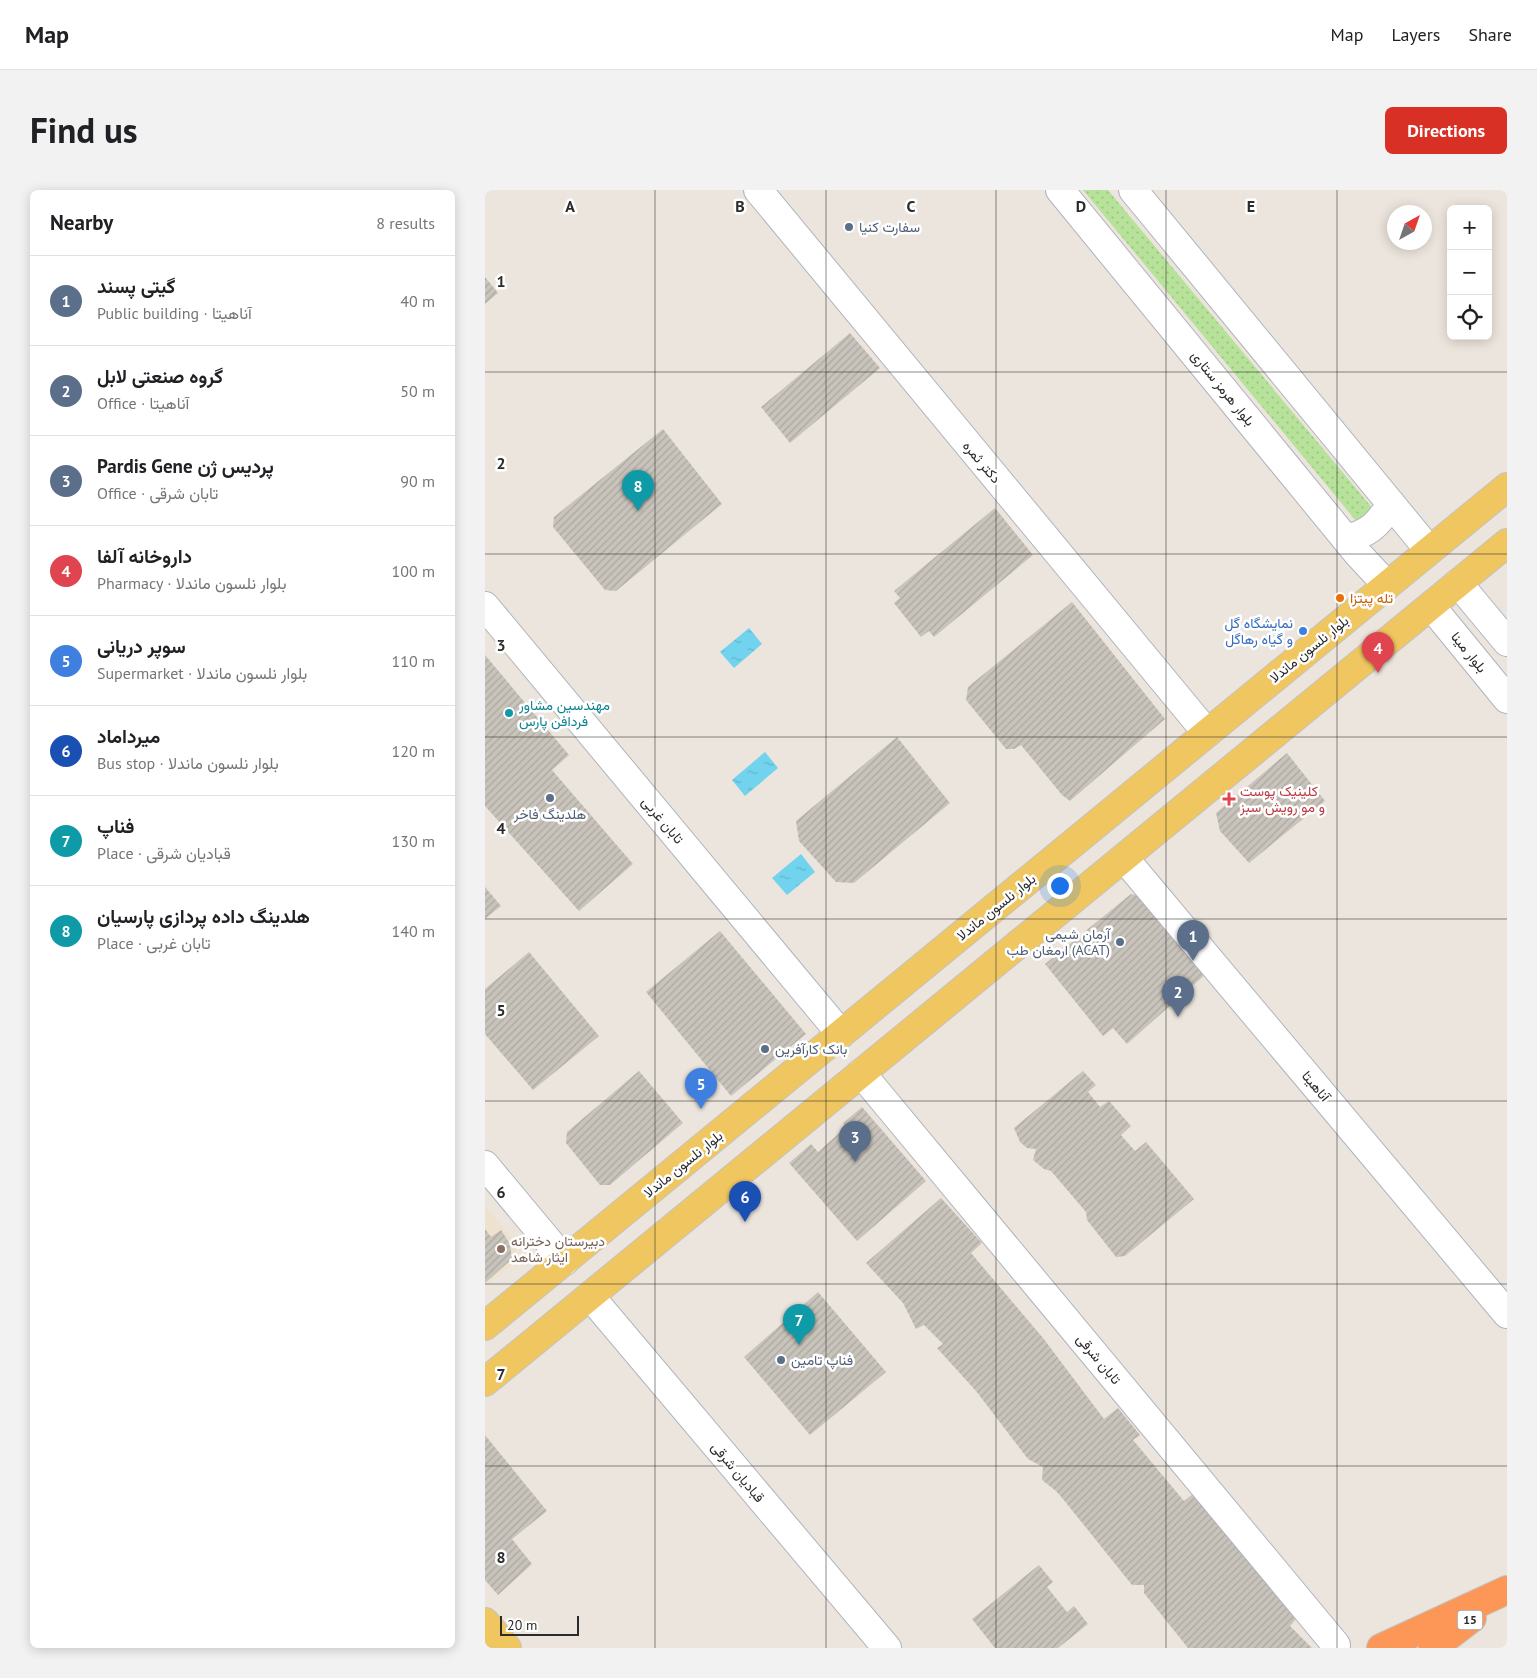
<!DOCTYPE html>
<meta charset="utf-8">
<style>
:root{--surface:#fff;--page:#f2f2f2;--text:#202124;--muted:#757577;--line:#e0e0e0;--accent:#d93025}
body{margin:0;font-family:"PT Sans",Vazirmatn,sans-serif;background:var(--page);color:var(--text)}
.controls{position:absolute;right:15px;top:15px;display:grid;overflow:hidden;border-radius:8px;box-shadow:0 2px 12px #0003}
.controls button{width:45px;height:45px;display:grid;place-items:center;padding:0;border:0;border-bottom:1px solid var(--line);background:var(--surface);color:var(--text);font:25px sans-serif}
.compass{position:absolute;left:902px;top:15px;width:45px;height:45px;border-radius:50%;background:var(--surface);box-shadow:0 2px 12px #0003;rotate:40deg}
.scale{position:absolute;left:15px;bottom:12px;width:79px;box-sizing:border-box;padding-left:5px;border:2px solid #2b2b2b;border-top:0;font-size:14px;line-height:18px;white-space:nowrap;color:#2b2b2b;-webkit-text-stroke:4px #fff;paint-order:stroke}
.you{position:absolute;left:574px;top:695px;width:18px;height:18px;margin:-12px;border:4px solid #fff;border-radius:50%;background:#1a73e8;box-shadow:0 0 0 8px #1a73e833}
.badge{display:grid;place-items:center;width:32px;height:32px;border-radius:50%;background:var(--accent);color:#fff;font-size:16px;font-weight:700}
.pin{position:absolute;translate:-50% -41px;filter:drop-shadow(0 1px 2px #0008)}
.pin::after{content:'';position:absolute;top:26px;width:18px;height:15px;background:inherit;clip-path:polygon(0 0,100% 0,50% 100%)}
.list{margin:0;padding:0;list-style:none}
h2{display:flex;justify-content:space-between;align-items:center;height:65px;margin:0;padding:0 20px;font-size:21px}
h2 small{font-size:16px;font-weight:400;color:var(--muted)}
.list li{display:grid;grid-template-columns:32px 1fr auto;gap:15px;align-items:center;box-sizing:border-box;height:90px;padding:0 20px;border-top:1px solid var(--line)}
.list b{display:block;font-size:19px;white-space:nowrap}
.list p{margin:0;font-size:16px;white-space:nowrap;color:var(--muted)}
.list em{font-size:16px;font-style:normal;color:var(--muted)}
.icon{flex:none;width:28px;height:28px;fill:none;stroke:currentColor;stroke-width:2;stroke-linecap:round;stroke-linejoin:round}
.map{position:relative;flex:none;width:1022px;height:1458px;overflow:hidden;border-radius:8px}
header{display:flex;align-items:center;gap:30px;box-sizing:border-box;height:70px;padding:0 25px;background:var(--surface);border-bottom:1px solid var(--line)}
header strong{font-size:24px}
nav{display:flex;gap:28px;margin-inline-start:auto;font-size:18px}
.intro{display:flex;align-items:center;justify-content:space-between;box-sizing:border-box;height:120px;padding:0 30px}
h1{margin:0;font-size:35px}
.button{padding:12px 22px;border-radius:8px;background:var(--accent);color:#fff;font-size:18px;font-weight:700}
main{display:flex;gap:30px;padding:0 30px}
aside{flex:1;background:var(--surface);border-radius:8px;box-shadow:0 2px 12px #0003}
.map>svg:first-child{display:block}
.education{fill:#eee1cd}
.grass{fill:url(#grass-dots)}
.water{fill:url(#water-ripples)}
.building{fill:url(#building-hatch)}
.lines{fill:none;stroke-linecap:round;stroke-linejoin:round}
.minor-casing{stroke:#b1b4be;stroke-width:30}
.major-casing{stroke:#c4c4c4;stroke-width:30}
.highway-casing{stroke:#c4c4c4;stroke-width:30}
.minor{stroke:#fff;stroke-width:28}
.major{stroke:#efc660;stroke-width:28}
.highway{stroke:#fc9758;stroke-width:28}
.grid{fill:none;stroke:#2b2b2b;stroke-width:1;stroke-opacity:0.55}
.service-dot{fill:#5c6f8a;stroke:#fff;stroke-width:2}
.food-dot{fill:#e8710a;stroke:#fff;stroke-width:2}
.shop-dot{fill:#3f7fe0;stroke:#fff;stroke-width:2}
.culture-dot{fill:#0f9aa8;stroke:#fff;stroke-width:2}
.health-dot{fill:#e0444e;stroke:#fff;stroke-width:2}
.education-dot{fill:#8d6e63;stroke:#fff;stroke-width:2}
.labels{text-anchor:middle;stroke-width:5;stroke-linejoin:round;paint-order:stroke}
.shield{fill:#fff;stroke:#6b6b6b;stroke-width:1}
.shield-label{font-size:12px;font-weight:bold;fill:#2b2b2b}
.service-label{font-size:14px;fill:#4e5e75;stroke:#fff;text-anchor:start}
.street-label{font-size:14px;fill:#2b2b2b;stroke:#fff}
.food-label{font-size:14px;fill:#c56008;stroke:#fff;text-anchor:start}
.shop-label{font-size:14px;fill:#366cbe;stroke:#fff;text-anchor:end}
.culture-label{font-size:14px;fill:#0d838f;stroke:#fff;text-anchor:start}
.health-label{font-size:14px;fill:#be3a42;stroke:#fff;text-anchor:start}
.education-label{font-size:14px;fill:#785e54;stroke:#fff;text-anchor:start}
.grid-label{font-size:16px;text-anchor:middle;font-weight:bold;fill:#2b2b2b;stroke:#fff;stroke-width:5;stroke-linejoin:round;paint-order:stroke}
</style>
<header>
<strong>Map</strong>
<nav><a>Map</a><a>Layers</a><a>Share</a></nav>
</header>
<div class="intro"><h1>Find us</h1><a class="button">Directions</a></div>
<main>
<aside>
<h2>Nearby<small>8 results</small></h2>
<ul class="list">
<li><span class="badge" style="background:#5c6f8a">1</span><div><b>گیتی پسند</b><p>Public building · آناهیتا</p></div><em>40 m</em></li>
<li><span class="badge" style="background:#5c6f8a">2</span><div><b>گروه صنعتی لابل</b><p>Office · آناهیتا</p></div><em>50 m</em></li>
<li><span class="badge" style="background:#5c6f8a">3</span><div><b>Pardis Gene پردیس ژن</b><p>Office · تابان شرقی</p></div><em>90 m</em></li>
<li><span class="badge" style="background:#e0444e">4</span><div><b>داروخانه آلفا</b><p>Pharmacy · بلوار نلسون ماندلا</p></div><em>100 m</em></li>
<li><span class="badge" style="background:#3f7fe0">5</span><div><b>سوپر دریانی</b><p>Supermarket · بلوار نلسون ماندلا</p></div><em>110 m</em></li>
<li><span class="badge" style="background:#1a4fb4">6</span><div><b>میرداماد</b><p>Bus stop · بلوار نلسون ماندلا</p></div><em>120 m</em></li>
<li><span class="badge" style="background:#0f9aa8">7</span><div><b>فناپ</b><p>Place · قبادیان شرقی</p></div><em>130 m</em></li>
<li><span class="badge" style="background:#0f9aa8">8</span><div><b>هلدینگ داده پردازی پارسیان</b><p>Place · تابان غربی</p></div><em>140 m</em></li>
</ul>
</aside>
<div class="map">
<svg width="1022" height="1458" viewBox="0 0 1022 1458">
<defs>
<pattern id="grass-dots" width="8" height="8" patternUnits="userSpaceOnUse" patternTransform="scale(1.25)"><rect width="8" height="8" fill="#b7e29a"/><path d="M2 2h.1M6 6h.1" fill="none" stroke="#9ec285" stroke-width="1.8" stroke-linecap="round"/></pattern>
<pattern id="water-ripples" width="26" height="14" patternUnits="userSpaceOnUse" patternTransform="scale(1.25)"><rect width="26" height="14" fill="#71d3ed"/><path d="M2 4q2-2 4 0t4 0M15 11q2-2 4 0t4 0" fill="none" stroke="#62b5cb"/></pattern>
<pattern id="building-hatch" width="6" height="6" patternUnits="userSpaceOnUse" patternTransform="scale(1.25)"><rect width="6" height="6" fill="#c8c3bb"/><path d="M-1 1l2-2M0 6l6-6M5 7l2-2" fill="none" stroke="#aca8a1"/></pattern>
</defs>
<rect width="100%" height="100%" fill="#ece5dd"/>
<polygon class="education" points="0,1016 30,1052 32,1067 30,1072 0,1096"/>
<polygon class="grass" points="598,0 623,0 889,320 872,332"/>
<g class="water">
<polygon points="264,438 277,454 249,478 235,462"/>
<polygon points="280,562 293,578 260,606 247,590"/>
<polygon points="316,664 330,682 302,705 287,688"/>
</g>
<g class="building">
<polygon points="0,87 13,103 0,114"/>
<polygon points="365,143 395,178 305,253 276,217"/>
<polygon points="178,239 237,314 131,401 120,400 68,337 69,327"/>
<polygon points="510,318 548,365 449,447 444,441 436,447 409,413 415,408 409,401"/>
<polygon points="587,412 680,529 585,611 577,605 536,555 529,559 521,559 481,510 483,497"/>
<polygon points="0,465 84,565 67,580 148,674 94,721 0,616"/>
<polygon points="412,547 465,613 369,693 351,692 314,651 311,631"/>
<polygon points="802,563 840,611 764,673 735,641 731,623"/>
<polygon points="0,697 16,716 0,729"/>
<polygon points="646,704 660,707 722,783 642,854 628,838 618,846 560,774"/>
<polygon points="235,741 321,844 246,906 161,802"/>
<polygon points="44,762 114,846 48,900 0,844 0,799"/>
<polygon points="154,881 198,933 125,995 115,995 81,953 82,942"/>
<polygon points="598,881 611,895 603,902 615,917 624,911 646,936 636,945 650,961 661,952 709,1009 640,1066 631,1067 602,1030 601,1022 566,981 559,979 548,970 551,959 542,958 535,952 529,938"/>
<polygon points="377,917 441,991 372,1051 304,973 326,954 333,962 361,937 358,933"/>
<polygon points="456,1008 497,1053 486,1063 558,1148 619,1229 633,1218 655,1245 648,1250 699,1311 708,1304 735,1335 811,1429 805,1436 827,1458 703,1458 659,1403 659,1395 647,1395 578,1309 571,1301 557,1290 558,1277 543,1269 491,1201 452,1158 458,1154 439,1135 431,1139 418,1113 381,1073"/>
<polygon points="0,1039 6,1047 16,1040 25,1054 27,1069 0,1093"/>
<polygon points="333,1102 401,1182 325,1245 259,1167"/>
<polygon points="0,1245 62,1321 27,1349 47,1374 13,1405 0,1390"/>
<polygon points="554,1375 568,1392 562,1397 582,1422 589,1416 603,1434 573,1458 510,1458 487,1429"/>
</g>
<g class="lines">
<defs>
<g id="minor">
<polyline points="273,0 722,543"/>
<polyline points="575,0 873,364 902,395"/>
<polyline points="648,0 944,360"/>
<path d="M860 348C883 346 895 332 906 314"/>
<polyline points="973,393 1022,452"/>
<polyline points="0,416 356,844"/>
<polyline points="946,416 1022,509"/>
<polyline points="639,668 1022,1124"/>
<polyline points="376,883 851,1455"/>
<polyline points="0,975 80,1071"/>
<polyline points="105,1106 402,1458"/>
</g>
<g id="major">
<polyline points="0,1136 1022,297"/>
<polyline points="0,1192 1022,353"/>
<polyline points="0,1432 22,1458"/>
</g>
<g id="highway">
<polyline points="896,1458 1022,1400"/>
<polyline points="948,1458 987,1428"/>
</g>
</defs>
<use href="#minor" class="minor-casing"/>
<use href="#major" class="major-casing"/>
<use href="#highway" class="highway-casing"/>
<use href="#minor" class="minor"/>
<use href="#major" class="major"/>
<use href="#highway" class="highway"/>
</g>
<path class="grid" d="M170 0V1458M341 0V1458M511 0V1458M681 0V1458M852 0V1458M0 182H1022M0 364H1022M0 547H1022M0 729H1022M0 911H1022M0 1094H1022M0 1276H1022"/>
<g class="service-dot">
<circle cx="364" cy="37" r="5"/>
<circle cx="65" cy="608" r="5"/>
<circle cx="635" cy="752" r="5"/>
<circle cx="280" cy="859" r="5"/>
<circle cx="296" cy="1170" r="5"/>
</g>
<circle class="food-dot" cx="855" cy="408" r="5"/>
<circle class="shop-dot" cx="818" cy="441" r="5"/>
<circle class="culture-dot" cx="24" cy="523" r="5"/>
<path class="health-dot" d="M741.5 601.5h5v5h5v5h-5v5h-5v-5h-5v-5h5z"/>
<circle class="education-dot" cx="16" cy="1059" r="5"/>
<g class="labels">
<rect class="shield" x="972.5" y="1420.5" width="25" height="19" rx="4"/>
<g class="shield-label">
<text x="985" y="1434">15</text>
</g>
<g class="service-label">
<text x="374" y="42">سفارت کنیا</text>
<text x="65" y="629" text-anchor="middle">هلدینگ فاخر</text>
<text x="625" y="749" text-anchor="end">آرمان شیمی<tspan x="625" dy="16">ارمغان طب (ACAT)</tspan></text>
<text x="290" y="864">بانک کارآفرین</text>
<text x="306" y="1175">فناپ تامین</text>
</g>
<g class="street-label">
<text transform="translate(738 198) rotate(51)" y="5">بلوار هرمز ستاری</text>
<text transform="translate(497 272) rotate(50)" y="5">دکتر ثمره</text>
<text transform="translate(824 459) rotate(-39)" y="5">بلوار نلسون ماندلا</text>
<text transform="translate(984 462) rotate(51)" y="5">بلوار مینا</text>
<text transform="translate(178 630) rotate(50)" y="5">تابان غربی</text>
<text transform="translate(511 717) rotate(-39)" y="5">بلوار نلسون ماندلا</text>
<text transform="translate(831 896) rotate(50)" y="5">آناهیتا</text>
<text transform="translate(198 974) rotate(-39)" y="5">بلوار نلسون ماندلا</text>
<text transform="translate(614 1169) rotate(50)" y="5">تابان شرقی</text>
<text transform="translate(253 1282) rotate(50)" y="5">قبادیان شرقی</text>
</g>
<g class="food-label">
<text x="865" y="413">تله پیتزا</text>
</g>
<g class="shop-label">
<text x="808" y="438">نمایشگاه گل<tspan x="808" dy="16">و گیاه رهاگل</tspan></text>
</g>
<g class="culture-label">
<text x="34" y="520">مهندسین مشاور<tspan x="34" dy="16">فردافن پارس</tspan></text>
</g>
<g class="health-label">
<text x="755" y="606">کلینیک پوست<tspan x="755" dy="16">و مو رویش سبز</tspan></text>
</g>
<g class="education-label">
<text x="26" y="1056">دبیرستان دخترانه<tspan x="26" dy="16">ایثار شاهد</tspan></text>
</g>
</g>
<g class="grid-label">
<text x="85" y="22">A</text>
<text x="255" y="22">B</text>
<text x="426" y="22">C</text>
<text x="596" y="22">D</text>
<text x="766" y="22">E</text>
<text x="16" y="97">1</text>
<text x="16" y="279">2</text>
<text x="16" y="461">3</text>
<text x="16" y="644">4</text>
<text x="16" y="826">5</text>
<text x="16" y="1008">6</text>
<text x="16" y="1190">7</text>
<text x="16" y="1373">8</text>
</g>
</svg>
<div class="controls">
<button>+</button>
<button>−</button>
<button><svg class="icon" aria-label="locate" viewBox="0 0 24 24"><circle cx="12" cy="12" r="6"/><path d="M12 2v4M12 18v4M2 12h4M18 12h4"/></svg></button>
</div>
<svg class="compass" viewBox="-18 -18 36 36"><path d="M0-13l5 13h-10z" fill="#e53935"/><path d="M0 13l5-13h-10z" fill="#757577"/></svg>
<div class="scale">20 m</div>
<div class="you"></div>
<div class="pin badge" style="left:708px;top:771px;background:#5c6f8a">1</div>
<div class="pin badge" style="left:693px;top:827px;background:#5c6f8a">2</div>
<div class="pin badge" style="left:370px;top:972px;background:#5c6f8a">3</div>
<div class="pin badge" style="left:893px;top:483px;background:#e0444e">4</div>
<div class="pin badge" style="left:216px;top:919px;background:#3f7fe0">5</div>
<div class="pin badge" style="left:260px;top:1032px;background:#1a4fb4">6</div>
<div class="pin badge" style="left:314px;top:1155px;background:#0f9aa8">7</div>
<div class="pin badge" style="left:153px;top:321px;background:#0f9aa8">8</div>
</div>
</main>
